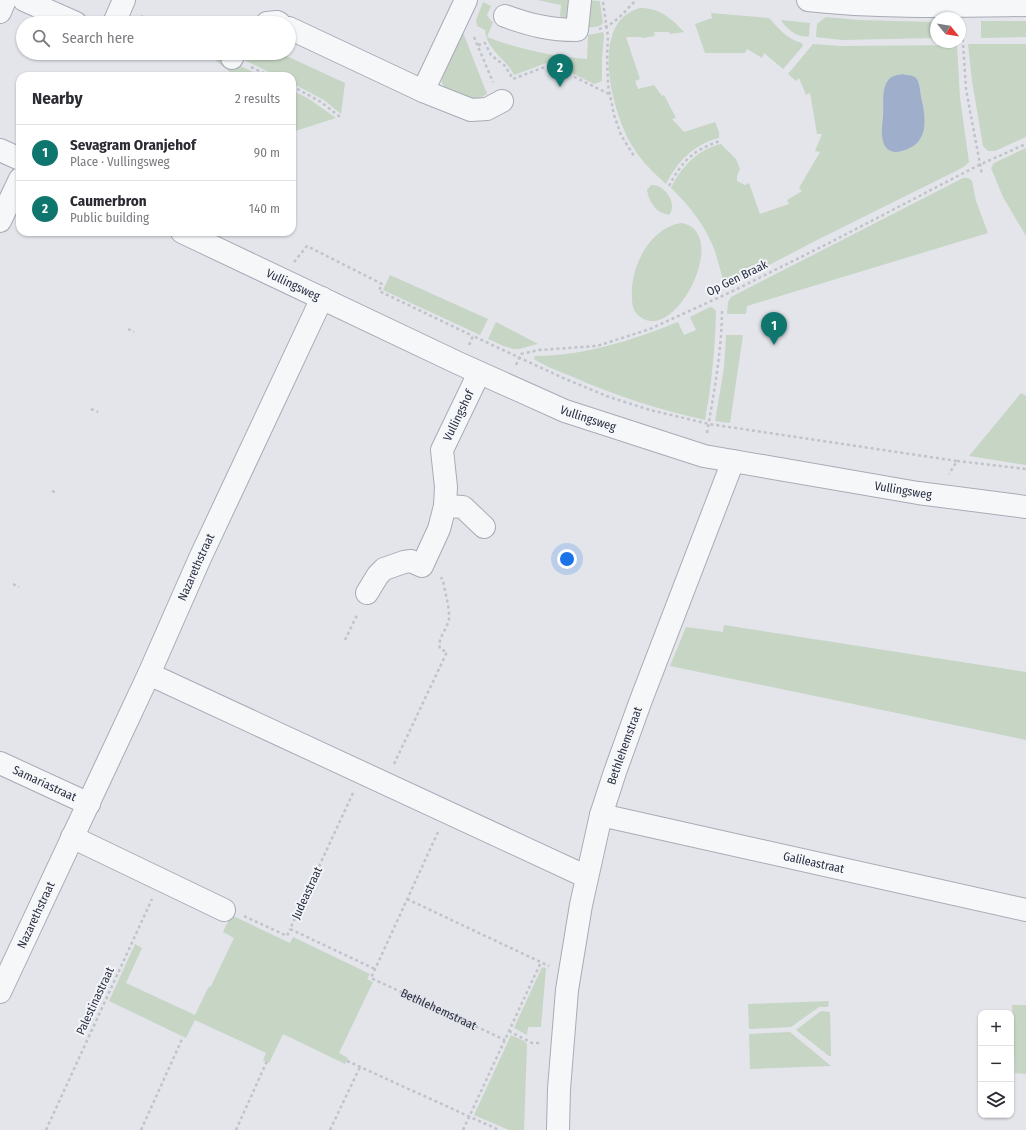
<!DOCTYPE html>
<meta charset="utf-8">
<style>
:root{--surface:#fff;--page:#f7f7f7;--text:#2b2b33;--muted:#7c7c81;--line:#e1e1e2;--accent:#0f766e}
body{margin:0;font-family:"Fira Sans Condensed",sans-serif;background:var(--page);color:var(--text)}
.controls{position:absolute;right:12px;bottom:12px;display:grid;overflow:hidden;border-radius:8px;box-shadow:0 1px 3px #0004}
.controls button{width:36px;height:36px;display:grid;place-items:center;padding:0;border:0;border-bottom:1px solid var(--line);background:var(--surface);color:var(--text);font:20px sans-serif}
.compass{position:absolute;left:930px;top:12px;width:36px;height:36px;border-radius:50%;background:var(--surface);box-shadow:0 1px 3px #0004;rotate:120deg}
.you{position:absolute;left:567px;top:559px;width:14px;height:14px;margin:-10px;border:3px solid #fff;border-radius:50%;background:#1a73e8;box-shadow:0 0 0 6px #1a73e833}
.badge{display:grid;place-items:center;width:26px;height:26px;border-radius:50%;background:var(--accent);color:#fff;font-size:13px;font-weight:700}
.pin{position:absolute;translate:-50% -33px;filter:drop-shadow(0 1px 2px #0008)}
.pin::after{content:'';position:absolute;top:21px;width:14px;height:12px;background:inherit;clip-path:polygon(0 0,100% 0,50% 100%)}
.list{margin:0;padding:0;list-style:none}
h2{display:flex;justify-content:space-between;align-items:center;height:52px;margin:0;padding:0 16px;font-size:17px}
h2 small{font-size:13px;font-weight:400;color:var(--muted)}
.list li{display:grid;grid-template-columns:26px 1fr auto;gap:12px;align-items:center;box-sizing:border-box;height:56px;padding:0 16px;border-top:1px solid var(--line)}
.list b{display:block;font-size:15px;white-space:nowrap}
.list p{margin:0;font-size:13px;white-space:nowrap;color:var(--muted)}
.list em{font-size:13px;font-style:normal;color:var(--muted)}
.icon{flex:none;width:22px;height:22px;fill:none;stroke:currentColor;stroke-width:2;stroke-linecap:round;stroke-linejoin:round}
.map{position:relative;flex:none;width:1026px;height:1130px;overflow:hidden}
.search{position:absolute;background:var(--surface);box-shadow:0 1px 3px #0004;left:16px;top:16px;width:280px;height:44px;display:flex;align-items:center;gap:10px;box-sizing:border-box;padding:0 14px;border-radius:22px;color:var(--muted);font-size:15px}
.panel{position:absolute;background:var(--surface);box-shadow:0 1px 3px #0004;left:16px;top:72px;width:280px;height:164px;border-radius:12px}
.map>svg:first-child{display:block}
.green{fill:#c6d5c4;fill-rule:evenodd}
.water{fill:#9eaecb}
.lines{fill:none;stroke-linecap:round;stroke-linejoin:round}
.minor-casing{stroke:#a8abb6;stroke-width:24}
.path{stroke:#c1c3ca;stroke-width:2.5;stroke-dasharray:3 3;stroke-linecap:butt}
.minor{stroke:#f6f7f9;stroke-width:22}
.labels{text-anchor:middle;stroke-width:4;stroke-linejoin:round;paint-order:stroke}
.street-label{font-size:12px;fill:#2a3044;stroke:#f3f4f8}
</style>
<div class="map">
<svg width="1026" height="1130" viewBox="0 0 1026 1130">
<rect width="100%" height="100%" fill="#e3e5eb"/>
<g class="green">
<polygon points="537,0 573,0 569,19 562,18 560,16 561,5"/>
<path d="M586 0 599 1 600 2 603 23C600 27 593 28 587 27Z"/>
<path d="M483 2 491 6 487 15 491 21 493 22 487 37C521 50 551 56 587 59L588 35 603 32 604 35 602 59V81L594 84 549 62 514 75C506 58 487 51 485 30L477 26 476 20Z"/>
<path d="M640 8C660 8 671 18 684 32L670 34 669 32H654L655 36 642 38 641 37H626L640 79 635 81 638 89 654 85 662 96 664 95 676 118 672 119 684 132 715 122 719 132V138C694 144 677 162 666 184 654 173 642 162 633 147 613 115 587 22 640 8Z"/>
<path d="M711 13 769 18C779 29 787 39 802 43L803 46 783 69 764 53 762 58 747 49 745 53H705L695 24 712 18Z"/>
<polygon points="826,17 858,20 936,22 936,38 842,40 816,37 817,24"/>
<path d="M781 20 810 23 809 36C799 39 785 28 781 20Z"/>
<polygon points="981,21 1026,21 1026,37 981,38"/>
<polygon points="462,30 487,94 474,101 445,89 442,83 442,74"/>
<path d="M813 44 841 46 957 45 960 98 969 162 965 166 958 170 819 239 731 285C728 285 728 285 725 283 723 281 717 257 715 251 706 227 690 206 671 188 681 167 698 149 721 144L736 159 740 169 737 176V181L745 185 749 183 760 214 789 204 787 200 802 191 799 188 820 152 815 151 822 134H817L810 93 806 95 799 78 796 81 788 74ZM902 74C908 75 915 75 918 81 920 85 920 92 921 96 925 114 930 138 910 148 906 150 900 152 895 152 877 151 883 123 883 113 884 103 882 89 888 80 891 76 897 75 902 74Z"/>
<polygon points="968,44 1026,44 1026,137 995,151 988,151 983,146 972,81"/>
<polygon points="206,53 213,53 261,76 235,76"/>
<polygon points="240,53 280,53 345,83 341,114 324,100 292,83 292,76 277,76 238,57"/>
<polygon points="292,90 309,99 336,118 292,132"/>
<polygon points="1026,148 1026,236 1003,197 991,168 994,163"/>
<polygon points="963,178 968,178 972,181 976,201 988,233 747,306 746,314 727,314 728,302 731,297"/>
<path d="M651 185C665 184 678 204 669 215 656 213 649 202 647 190Z"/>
<path d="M682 223C687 224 692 226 695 230 719 257 670 343 639 316 633 311 632 305 632 297 630 267 650 227 682 223Z"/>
<polygon points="390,275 488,319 480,335 383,290"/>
<path d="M710 307 713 308 716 311C715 348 712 383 705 420 660 410 616 396 573 377 560 372 545 366 534 359L535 356C584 356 633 340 678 322L684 335 696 330 690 317Z"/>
<path d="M496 322 538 344C532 345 525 348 519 349 509 350 498 343 488 339Z"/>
<polygon points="726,335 743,335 730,423 715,421 724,368"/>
<polygon points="1021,393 1026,396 1026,465 969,456"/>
<polygon points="724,625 1026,672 1026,740 670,666 686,627 723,632"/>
<polygon points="231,915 290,943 293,937 370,974 367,979 373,982 339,1053 348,1058 345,1064 283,1034 269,1063 263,1060 266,1053 195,1020 186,1038 109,1001 135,944 142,948 126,983 195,1015 208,988 211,986 234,938 223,932"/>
<polygon points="542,967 546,968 541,1027 528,1027 527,1035 514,1028"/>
<polygon points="829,1001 828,1007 819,1007 791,1027 749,1029 748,1004"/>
<polygon points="1012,1005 1026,1005 1026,1074 1015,1073"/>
<polygon points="821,1011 830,1012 831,1056 829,1056 796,1030"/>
<polygon points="790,1032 831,1066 750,1069 749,1034"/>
<polygon points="511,1035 524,1041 527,1044 524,1130 509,1130 474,1115"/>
</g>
<path class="water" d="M902 74C907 75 913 75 916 78 920 82 920 91 921 96 925 114 930 138 910 148 906 150 900 152 895 152 878 151 882 126 883 116 884 105 881 90 888 80 891 76 897 75 902 74Z"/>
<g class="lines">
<defs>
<g id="minor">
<polyline points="24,0 76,23"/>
<path d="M808 0C880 8 953 6 1026 5"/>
<polyline points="0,12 5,0"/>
<path d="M505 16C530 25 550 30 577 30L580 0"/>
<polyline points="114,23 124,0"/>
<polyline points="267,23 277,22 279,23"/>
<polyline points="289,28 423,91 471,110 487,109 502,101"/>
<polyline points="232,58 234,53"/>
<polyline points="423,91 466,0"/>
<polyline points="0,150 20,159"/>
<polyline points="0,221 20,179"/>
<path id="s2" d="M182 232 458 363 565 411 704 456 918 493 1026 507"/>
<polyline points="445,506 463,507 484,527"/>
<path id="s3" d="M367 593 378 575 384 569 404 562 411 561 422 566 439 529 445 506 446 487 442 450 479 373"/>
<polyline points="149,674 587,877"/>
<path id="s4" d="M0 763 89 804"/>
<path id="s5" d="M601 815 1026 910"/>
<polyline points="72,837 224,910"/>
<path id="s6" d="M0 992 149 674 200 558 322 298"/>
<path id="s7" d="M558 1130 559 1089 567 990 581 905 601 815 615 772 641 700 733 461"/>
</g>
</defs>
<use href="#minor" class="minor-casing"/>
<g class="path">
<polyline points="603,2 608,37 607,55 608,85 614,115 621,135 634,156"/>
<polyline points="141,16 155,23"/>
<polyline points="962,27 966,89 982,175"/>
<path d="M599 29C615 25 625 11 636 0"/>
<polyline points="474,37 493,82"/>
<polyline points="478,45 485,43 491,55 505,66 513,79 550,65 609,94"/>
<polyline points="203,53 210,59"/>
<polyline points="251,67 270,76"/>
<polyline points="292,86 321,102 340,117"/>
<path d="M669 186C682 161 693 150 720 141"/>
<polyline points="294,262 307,246 382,284 379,291 473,336"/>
<polyline points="128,329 134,332"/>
<polyline points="469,345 473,336 563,378 609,397 650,410 709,424 957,461 949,474"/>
<polyline points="516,365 521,354 539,350 597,346 650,329 733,291 831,242 979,165 1026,144"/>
<polyline points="91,409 98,412"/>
<path d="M707 433C714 392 722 350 722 308"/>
<polyline points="957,461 1026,469"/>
<polyline points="52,491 57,493"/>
<polyline points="13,584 19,587"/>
<polyline points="345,640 358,613"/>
<path d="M394 764 447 652 440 649C437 638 447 630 449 619 450 609 445 592 443 581L441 577"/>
<polyline points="353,793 290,929 375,969"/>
<path id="s1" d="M438 832 371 978 505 1040"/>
<polyline points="407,899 549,966"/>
<polyline points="244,916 287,936 290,929"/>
<polyline points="509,1031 532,1043 542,1043"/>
<polyline points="347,1061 499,1130"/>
<polyline points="46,1130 152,899"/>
<polyline points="141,1130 183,1037"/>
<polyline points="236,1130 267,1061"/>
<polyline points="330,1130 360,1067"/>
<polyline points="463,1130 541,962"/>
</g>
<use href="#minor" class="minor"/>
</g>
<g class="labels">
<g class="street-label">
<text transform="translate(737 278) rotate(-26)" y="4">Op Gen Braak</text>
<text dy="4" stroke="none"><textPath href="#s2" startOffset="123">Vullingsweg</textPath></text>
<text dy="4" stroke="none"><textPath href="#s3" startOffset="229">Vullingshof</textPath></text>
<text dy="4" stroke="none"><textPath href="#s2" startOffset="447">Vullingsweg</textPath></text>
<text dy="4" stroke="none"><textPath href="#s2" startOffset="771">Vullingsweg</textPath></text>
<text dy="4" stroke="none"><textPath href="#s6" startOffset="468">Nazarethstraat</textPath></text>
<text dy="4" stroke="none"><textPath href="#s7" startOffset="392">Bethlehemstraat</textPath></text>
<text dy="4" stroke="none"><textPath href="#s4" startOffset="49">Samariastraat</textPath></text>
<text dy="4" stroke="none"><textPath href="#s5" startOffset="218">Galileastraat</textPath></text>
<text transform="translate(307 893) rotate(-65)" y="4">Judeastraat</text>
<text dy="4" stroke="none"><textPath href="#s6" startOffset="85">Nazarethstraat</textPath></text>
<text transform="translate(95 1001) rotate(-65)" y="4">Palestinastraat</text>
<text dy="4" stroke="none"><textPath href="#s1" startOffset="235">Bethlehemstraat</textPath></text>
</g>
</g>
</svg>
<div class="controls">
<button>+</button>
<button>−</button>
<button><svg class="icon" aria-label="layers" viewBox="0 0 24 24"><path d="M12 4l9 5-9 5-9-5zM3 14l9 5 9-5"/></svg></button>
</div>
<svg class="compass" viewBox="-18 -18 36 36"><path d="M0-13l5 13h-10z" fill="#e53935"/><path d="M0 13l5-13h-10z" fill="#7c7c81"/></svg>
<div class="you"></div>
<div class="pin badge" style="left:774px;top:345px">1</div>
<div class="pin badge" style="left:560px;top:87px">2</div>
<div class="search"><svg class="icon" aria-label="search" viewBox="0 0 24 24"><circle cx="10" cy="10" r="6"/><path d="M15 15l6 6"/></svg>Search here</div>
<section class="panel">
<h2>Nearby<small>2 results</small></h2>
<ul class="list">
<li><span class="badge">1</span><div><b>Sevagram Oranjehof</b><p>Place · Vullingsweg</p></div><em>90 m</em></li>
<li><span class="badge">2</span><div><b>Caumerbron</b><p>Public building</p></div><em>140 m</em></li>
</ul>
</section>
</div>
